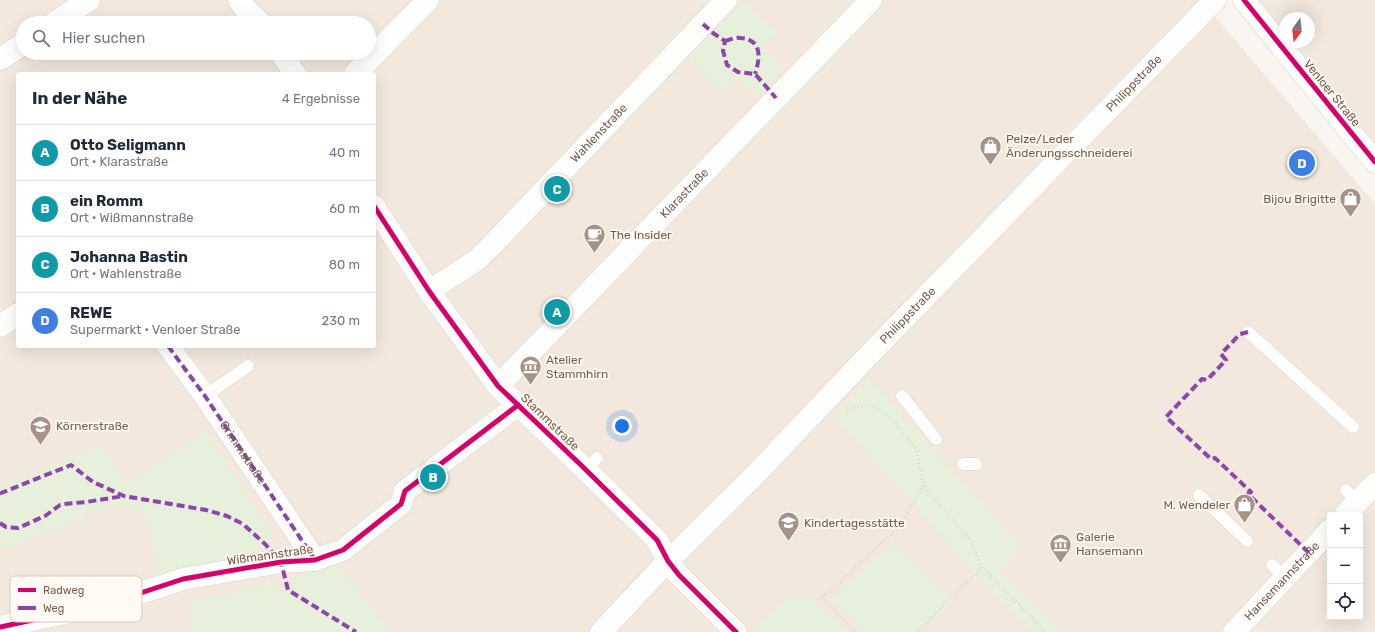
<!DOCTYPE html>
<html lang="de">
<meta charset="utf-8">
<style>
:root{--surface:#fff;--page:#f2f2f3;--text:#1f2937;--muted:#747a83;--line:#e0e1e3;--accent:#1a73e8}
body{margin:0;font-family:Rubik,sans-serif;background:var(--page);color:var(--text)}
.controls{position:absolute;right:12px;bottom:12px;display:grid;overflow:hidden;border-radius:4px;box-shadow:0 4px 16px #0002}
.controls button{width:36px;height:36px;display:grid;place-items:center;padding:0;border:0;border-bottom:1px solid var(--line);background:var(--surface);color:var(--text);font:20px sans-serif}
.compass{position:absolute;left:1279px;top:12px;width:36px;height:36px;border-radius:50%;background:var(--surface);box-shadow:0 4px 16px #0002;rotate:195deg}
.you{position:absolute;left:622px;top:426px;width:14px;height:14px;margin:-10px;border:3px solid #fff;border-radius:50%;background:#1a73e8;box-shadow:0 0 0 6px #1a73e833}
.badge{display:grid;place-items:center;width:26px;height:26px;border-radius:50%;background:var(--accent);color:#fff;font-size:13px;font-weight:700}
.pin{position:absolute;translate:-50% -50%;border:2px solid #fff;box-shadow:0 1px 4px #0006}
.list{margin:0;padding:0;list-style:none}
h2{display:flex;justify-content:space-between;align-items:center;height:52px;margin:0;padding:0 16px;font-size:17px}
h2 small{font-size:13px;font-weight:400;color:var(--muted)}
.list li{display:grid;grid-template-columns:26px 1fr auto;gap:12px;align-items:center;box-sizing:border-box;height:56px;padding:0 16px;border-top:1px solid var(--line)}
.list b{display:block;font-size:15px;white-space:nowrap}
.list p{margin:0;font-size:13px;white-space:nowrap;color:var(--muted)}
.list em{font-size:13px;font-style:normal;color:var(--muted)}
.icon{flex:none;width:22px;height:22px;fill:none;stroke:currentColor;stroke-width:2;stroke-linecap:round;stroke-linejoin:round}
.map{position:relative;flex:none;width:1375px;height:632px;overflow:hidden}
.search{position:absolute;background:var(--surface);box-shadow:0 4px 16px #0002;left:16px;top:16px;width:360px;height:44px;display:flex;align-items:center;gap:10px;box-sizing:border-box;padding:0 14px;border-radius:22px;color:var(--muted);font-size:15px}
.panel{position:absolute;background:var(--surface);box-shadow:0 4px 16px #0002;left:16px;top:72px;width:360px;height:276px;border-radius:4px}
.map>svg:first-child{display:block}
.residential{fill:#f2e8de;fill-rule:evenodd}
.green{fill:#e7f0db}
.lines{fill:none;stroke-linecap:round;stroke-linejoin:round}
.service-casing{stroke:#d7d1cb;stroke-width:13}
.minor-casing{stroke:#d7d1cb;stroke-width:23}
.path{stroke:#dcd5d0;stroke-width:2.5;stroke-dasharray:1 3;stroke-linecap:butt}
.service{stroke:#fefefd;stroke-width:12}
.minor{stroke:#fefefd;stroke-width:22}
.quiet{stroke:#8e44ad;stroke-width:4;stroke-dasharray:8 4;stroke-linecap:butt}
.cycleway-casing{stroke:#fffaf3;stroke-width:8}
.cycleway{stroke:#d6006c;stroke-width:5}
.labels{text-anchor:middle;stroke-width:3.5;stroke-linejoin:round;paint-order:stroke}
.street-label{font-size:12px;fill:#7a5c4d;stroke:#fffaf3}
.poi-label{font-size:12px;fill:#7a5c4d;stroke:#fffaf3;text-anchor:start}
.key{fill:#fffaf3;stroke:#d7cbc1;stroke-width:1}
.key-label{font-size:11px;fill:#7a5c4d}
</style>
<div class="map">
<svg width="1375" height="632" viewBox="0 0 1375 632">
<rect width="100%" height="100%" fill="#f9f5f0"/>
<g class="residential">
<path d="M0 0H1201L1375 204V632H0ZM23 23H369V53H23ZM18 74H374V346H18ZM1330 515H1360V617H1330Z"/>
<polygon points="1252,0 1375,0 1375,144 1288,42 1309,42 1309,18 1285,18 1285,38"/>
</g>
<g class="green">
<polygon points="744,1 776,32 762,47 785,70 758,98 736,77 723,92 688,59"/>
<polygon points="869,379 1022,548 1000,571 1060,632 1030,632 834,417"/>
<polygon points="206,431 272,535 261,553 159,575 144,510 107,505 82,513 83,519 0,551 0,487 102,444 126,483"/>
<polygon points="892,543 953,602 922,632 864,632 831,598"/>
<polygon points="337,564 391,632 194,632 187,603 275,583 280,593 294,588 290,576"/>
<polygon points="787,597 789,599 812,597 846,632 752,631"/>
</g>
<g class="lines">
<defs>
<g id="service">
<polyline points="1248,332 1353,427"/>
<polyline points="205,396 248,366"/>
<polyline points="902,396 936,439"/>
<polyline points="963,464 976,464"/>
<polyline points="586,470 597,458"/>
<polyline points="1346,490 1357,502"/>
<polyline points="1199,495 1247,541"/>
<polyline points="1272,565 1285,578"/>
</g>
<g id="minor">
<polyline points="239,0 245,9 261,23"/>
<polyline points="1244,0 1375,162"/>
<polyline points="54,23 89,0"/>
<polyline points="281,53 295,74"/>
<polyline points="0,59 23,44"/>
<polyline points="355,74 428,0"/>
<polyline points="374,206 429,291 498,386 583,467 657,540 668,561 679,575 736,632"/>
<path id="s1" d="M429 291 477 260 491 246 726 0"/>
<polyline points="0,326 18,314"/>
<path id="s2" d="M168 346 205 396 315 560"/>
<path id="s3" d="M498 386 871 0"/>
<polyline points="1345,515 1375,484"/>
<polyline points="0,627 107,604 183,579 281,562 315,560 343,550 401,504 405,491 518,405"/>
<path id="s4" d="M601 632 668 561 753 477 865 359 1215 0"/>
<path id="s5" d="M1234 632 1330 530"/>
</g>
</defs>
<use href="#service" class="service-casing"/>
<use href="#minor" class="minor-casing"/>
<g class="path">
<polyline points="847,412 856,407 872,405 888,415 904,433 917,449 920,470 924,485 937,503 971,541 982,567 1046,632"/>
<polyline points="615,432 631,415"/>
<polyline points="855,632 822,598 899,527 924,485"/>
<polyline points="917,632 982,567"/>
</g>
<use href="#service" class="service"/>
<use href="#minor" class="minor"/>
<g class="quiet">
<polyline points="703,24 713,33 725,41 723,51 727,65 738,72 755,74 776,98"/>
<path d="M725 41C729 40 735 37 740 38 763 39 760 59 755 74"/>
<polyline points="1248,332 1240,334 1221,354 1226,360 1207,380 1202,379 1166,417 1211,459 1215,458 1251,492 1248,494 1309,553"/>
<polyline points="168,346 205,396 315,560"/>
<polyline points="0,492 1,493 71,465 93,482 124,496 206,510 227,516 243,524 266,545 281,562 288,590 356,632"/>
<polyline points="0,523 6,527 18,528 45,516 60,505 64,504 86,502 124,496"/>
</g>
<defs>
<g id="cycleway">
<polyline points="1244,0 1375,162"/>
<polyline points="374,206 429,291 498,386 583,467 657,540 668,561 679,575 736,632"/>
<polyline points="0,627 107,604 183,579 281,562 315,560 343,550 401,504 405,491 518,405"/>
</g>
</defs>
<use href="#cycleway" class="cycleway-casing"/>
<use href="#cycleway" class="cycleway"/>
</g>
<defs>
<symbol id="shop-pin" viewBox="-11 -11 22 30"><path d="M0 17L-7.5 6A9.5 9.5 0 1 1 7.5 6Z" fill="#a69286" stroke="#fffaf3"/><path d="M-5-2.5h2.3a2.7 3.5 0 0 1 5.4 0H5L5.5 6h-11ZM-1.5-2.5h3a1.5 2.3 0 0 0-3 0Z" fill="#fff"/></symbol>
<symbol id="cafe-pin" viewBox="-11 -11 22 30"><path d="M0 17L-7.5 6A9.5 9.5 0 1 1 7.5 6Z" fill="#a69286" stroke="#fffaf3"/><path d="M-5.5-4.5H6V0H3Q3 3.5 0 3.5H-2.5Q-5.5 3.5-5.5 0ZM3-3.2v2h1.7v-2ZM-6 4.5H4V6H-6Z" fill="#fff"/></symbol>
<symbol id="museum-pin" viewBox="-11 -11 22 30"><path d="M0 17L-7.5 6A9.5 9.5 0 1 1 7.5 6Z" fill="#a69286" stroke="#fffaf3"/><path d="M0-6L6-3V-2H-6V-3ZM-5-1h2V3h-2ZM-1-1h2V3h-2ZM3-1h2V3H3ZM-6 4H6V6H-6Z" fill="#fff"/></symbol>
<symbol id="school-pin" viewBox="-11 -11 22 30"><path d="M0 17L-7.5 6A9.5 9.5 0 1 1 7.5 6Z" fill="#a69286" stroke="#fffaf3"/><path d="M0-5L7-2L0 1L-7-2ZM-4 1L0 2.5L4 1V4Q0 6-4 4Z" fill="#fff"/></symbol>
</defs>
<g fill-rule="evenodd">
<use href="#shop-pin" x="978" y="134" width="25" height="34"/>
<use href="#shop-pin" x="1338" y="186" width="25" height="34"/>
<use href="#cafe-pin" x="582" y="222" width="25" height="34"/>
<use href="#museum-pin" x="518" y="354" width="25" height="34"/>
<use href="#school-pin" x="28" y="414" width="25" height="34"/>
<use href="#shop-pin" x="1232" y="492" width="25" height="34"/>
<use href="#school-pin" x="776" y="510" width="25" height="34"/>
<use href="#museum-pin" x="1048" y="532" width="25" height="34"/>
</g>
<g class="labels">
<g class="street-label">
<text dy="4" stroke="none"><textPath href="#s4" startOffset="765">Philippstraße</textPath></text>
<text transform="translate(1332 93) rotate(51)" y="4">Venloer Straße</text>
<text dy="4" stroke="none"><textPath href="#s1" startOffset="233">Wahlenstraße</textPath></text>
<text dy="4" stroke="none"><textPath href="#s3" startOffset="268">Klarastraße</textPath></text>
<text dy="4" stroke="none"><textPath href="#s4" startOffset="441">Philippstraße</textPath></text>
<text transform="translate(550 422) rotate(44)" y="4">Stammstraße</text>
<text dy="4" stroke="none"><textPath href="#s2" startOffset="130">Grimmstraße</textPath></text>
<text transform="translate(270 555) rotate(-8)" y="4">Wißmannstraße</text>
<text dy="4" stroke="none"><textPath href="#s5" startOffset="70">Hansemannstraße</textPath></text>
</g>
<g class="poi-label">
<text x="1006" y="143">Pelze/Leder<tspan x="1006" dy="14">Änderungsschneiderei</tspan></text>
<text x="1336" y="203" text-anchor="end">Bijou Brigitte</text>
<text x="610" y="239">The Insider</text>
<text x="546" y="364">Atelier<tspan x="546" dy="14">Stammhirn</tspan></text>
<text x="56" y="430">Körnerstraße</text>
<text x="1230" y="509" text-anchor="end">M. Wendeler</text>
<text x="804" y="527">Kindertagesstätte</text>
<text x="1076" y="541">Galerie<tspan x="1076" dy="14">Hansemann</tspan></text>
</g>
</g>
<rect x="10" y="576" width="132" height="46" rx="6" class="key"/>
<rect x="18" y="588" width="18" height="4" fill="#d6006c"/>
<rect x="18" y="606" width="18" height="4" fill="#8e44ad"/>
<g class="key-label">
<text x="43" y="594">Radweg</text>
<text x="43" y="612">Weg</text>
</g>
</svg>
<div class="controls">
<button>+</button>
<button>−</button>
<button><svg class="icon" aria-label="locate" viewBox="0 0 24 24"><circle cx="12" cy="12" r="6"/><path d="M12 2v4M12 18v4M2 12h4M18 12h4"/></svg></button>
</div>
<svg class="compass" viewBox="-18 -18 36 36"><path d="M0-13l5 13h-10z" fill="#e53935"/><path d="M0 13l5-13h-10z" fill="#747a83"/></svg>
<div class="you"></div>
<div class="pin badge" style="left:557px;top:312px;background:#0f9aa8">A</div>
<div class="pin badge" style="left:433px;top:477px;background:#0f9aa8">B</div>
<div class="pin badge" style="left:557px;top:189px;background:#0f9aa8">C</div>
<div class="pin badge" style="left:1302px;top:163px;background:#3f7fe0">D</div>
<div class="search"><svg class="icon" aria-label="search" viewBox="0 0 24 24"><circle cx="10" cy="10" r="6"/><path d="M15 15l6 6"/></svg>Hier suchen</div>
<section class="panel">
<h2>In der Nähe<small>4 Ergebnisse</small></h2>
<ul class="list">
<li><span class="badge" style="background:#0f9aa8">A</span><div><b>Otto Seligmann</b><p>Ort · Klarastraße</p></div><em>40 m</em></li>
<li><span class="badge" style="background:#0f9aa8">B</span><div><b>ein Romm</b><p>Ort · Wißmannstraße</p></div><em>60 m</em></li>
<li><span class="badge" style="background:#0f9aa8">C</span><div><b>Johanna Bastin</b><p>Ort · Wahlenstraße</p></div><em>80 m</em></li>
<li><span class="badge" style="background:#3f7fe0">D</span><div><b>REWE</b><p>Supermarkt · Venloer Straße</p></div><em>230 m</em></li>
</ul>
</section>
</div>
